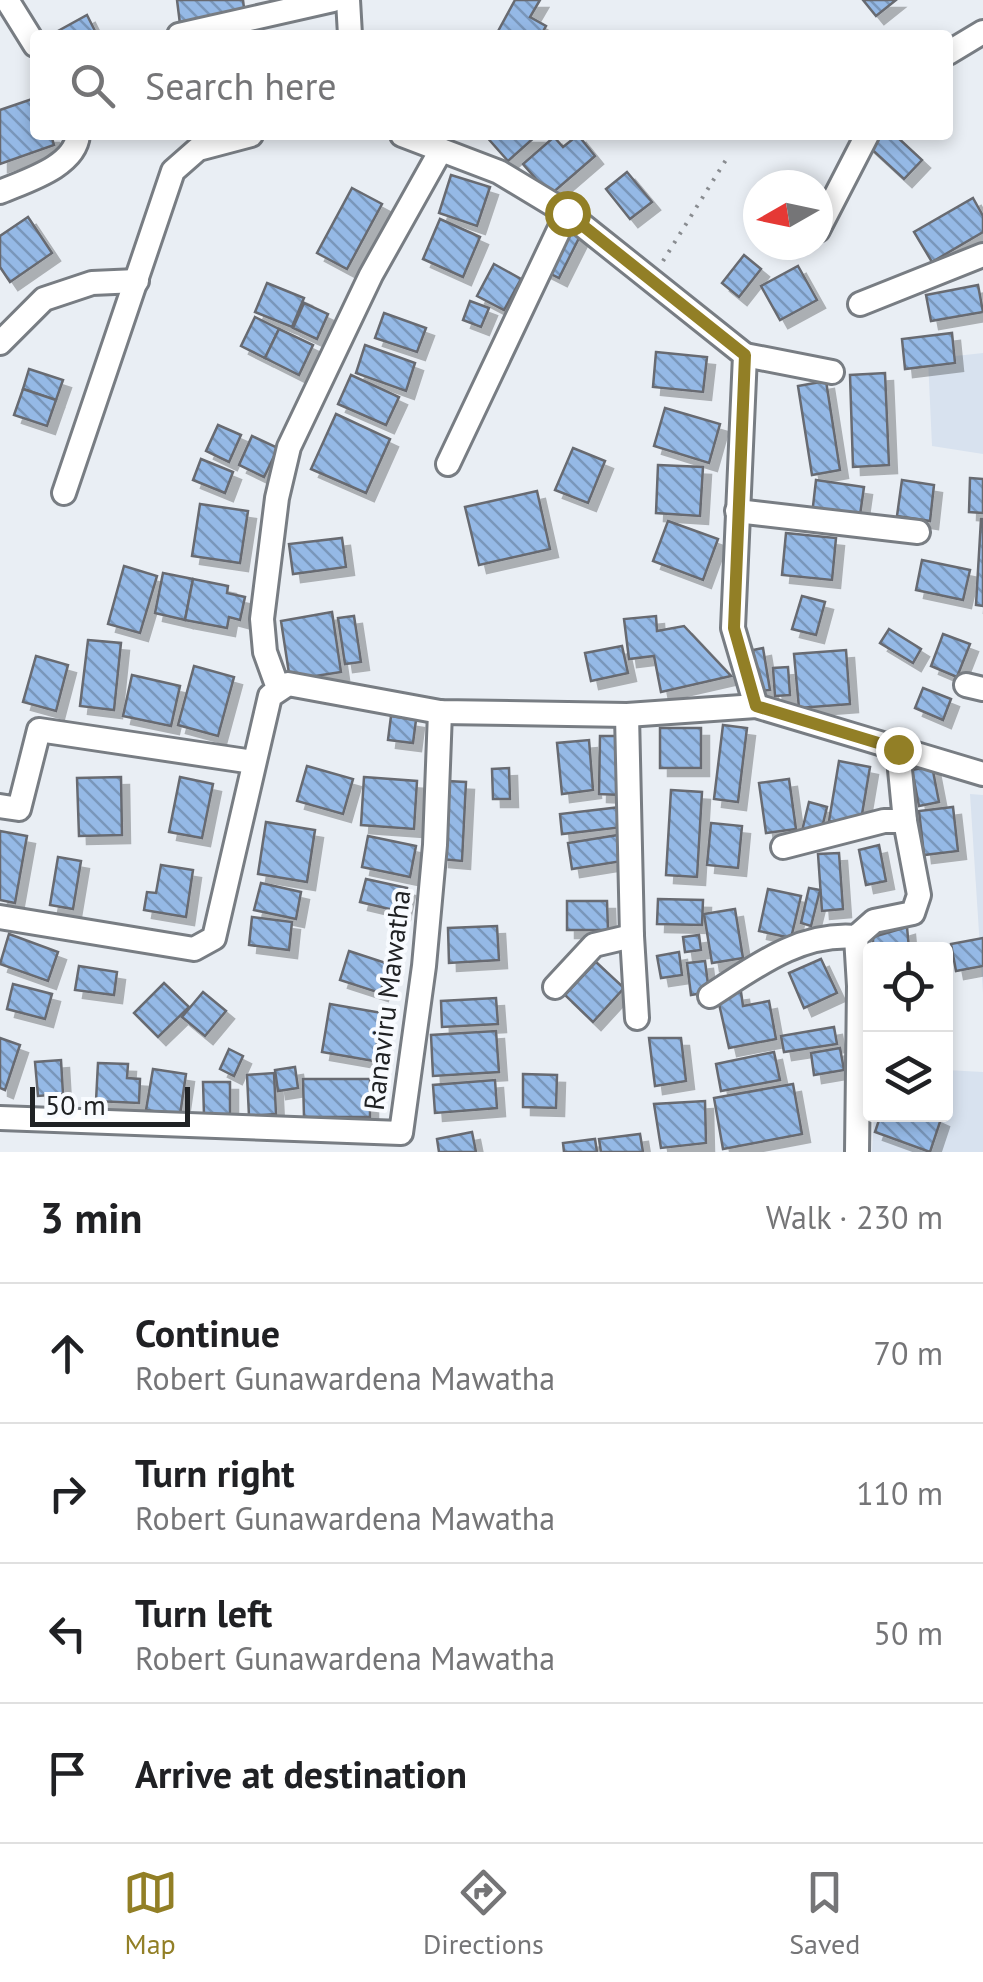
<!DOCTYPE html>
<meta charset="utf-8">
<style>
:root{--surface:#fff;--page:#f2f2f2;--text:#202124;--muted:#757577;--line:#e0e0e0;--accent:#927f26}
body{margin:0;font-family:"PT Sans",sans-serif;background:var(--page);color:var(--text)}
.controls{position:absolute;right:30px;bottom:30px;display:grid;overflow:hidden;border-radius:10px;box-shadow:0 5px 15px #0003}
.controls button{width:90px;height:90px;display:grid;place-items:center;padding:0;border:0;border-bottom:2px solid var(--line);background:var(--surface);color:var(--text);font:50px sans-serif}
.compass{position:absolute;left:743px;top:170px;width:90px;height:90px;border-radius:50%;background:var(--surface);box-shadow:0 5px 15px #0003;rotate:261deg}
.scale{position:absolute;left:30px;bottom:25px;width:160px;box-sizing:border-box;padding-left:10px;border:5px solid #202224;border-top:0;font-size:28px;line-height:35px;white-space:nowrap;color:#202224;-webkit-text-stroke:8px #f8fbff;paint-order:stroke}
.stop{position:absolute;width:30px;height:30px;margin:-22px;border:8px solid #927f26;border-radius:50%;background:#fff}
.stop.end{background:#927f26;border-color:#fff;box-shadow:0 2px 10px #0008}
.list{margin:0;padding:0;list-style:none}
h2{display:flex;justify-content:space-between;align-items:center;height:130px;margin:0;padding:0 40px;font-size:42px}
h2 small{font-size:32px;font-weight:400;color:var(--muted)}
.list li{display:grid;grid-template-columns:65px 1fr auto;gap:30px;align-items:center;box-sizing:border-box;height:140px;padding:0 40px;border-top:2px solid var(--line)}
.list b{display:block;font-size:38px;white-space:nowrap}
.list p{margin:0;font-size:32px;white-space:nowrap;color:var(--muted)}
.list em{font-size:32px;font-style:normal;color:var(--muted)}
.icon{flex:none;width:55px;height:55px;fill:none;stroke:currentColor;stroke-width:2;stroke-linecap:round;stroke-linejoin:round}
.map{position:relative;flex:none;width:983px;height:1152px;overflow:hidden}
.search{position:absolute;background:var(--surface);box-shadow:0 5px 15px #0003;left:30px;right:30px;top:30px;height:110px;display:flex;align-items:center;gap:25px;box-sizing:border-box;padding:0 35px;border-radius:10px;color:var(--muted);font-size:38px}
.sheet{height:690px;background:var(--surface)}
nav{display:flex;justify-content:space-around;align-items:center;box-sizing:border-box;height:140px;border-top:2px solid var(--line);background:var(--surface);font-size:28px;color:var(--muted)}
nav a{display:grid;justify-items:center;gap:5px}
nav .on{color:var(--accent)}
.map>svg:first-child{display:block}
.built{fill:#d8e2ef}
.building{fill:url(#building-back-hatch);stroke:#676b71;stroke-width:2.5;filter:url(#shadow)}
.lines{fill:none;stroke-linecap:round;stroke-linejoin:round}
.minor-casing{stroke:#787d83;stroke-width:28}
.path{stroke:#898c90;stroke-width:4;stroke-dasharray:2.5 8;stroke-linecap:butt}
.minor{stroke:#fff;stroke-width:22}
.route{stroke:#927f26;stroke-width:12}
.labels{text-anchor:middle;stroke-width:8;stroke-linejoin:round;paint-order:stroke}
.street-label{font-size:28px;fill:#202224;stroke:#f8fbff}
</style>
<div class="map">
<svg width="983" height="1152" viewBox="0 0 983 1152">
<defs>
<pattern id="building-back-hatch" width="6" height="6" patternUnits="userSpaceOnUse" patternTransform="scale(2.5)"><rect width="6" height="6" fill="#95b9e6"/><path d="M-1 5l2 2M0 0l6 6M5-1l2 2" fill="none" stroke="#7996ba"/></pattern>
<filter id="shadow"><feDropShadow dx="8" dy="8" stdDeviation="0" flood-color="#0004"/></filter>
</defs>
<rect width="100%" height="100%" fill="#e9eef4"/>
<g class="built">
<polygon points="983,353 983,454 932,446 928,359"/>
<polygon points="970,794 983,795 983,994"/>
<polygon points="946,1070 983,1072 983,1152 872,1152 874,1115 946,1114"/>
</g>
<g class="building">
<polygon points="177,0 243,0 245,16 180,24"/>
<polygon points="515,0 540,0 530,17 546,26 541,35 496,35"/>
<polygon points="863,0 896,0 876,16"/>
<polygon points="87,15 97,35 60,35 58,31"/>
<polygon points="35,98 35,135 51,135 54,145 0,164 0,110"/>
<polygon points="485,135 537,135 508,161"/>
<polygon points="578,135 595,156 550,195 523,164 554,137 563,147"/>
<polygon points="874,135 895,135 922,160 904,179 866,144"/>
<polygon points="627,172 652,202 630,219 606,189"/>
<polygon points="451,175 490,187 477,226 439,213"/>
<polygon points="352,188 382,204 347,269 317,253"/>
<polygon points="973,198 983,216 983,232 932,262 914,232"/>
<polygon points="28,217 52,253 10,282 0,267 0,236"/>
<polygon points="440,219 480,237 463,277 423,259"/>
<polygon points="563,226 581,234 559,278 541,269"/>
<polygon points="744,255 761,269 739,297 722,283"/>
<polygon points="494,264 521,279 504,310 477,296"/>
<polygon points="798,266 817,300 780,320 761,286"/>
<polygon points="267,283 304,298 292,327 255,312"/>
<polygon points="978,285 983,312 931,321 926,295"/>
<polygon points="470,301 489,308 481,327 463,320"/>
<polygon points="304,303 328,314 317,339 293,328"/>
<polygon points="384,313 426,328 417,352 375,338"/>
<polygon points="255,317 279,329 265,358 241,346"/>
<polygon points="279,329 313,345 299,375 265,358"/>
<polygon points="952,333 955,363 905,369 902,339"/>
<polygon points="365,345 415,363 406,391 356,373"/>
<polygon points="656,352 707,357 703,392 653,387"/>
<polygon points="29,369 63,380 56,400 23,389"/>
<polygon points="885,373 889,465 853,467 850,375"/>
<polygon points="351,375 399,397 386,425 338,404"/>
<polygon points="826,381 840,470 812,475 798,386"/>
<polygon points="23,389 56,400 47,426 14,415"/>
<polygon points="665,408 720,424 709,463 654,446"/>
<polygon points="336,414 390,439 366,493 311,469"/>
<polygon points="218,425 241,435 229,462 206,451"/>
<polygon points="252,436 278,448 264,477 239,465"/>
<polygon points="573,448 605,461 588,503 555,490"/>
<polygon points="201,459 233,472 225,493 193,480"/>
<polygon points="658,465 703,467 700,516 656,513"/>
<polygon points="970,478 983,479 983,513 969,512"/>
<polygon points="816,480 864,487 859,522 812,515"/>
<polygon points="902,480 934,485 930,521 897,516"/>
<polygon points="537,491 550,549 479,565 465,507"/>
<polygon points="200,504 248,511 240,563 192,556"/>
<polygon points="981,519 983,519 983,606 976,605"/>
<polygon points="668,521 718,539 703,580 653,561"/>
<polygon points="786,533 836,538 832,580 782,575"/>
<polygon points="342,538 346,567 293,574 289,544"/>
<polygon points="922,560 970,570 963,600 916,590"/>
<polygon points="124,566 157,576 140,633 108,624"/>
<polygon points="163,573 193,579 185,620 155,613"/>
<polygon points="193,579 228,586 227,593 245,597 240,620 229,617 227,628 185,620"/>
<polygon points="802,596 825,602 816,635 792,629"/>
<polygon points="332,612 341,672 290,680 281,621"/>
<polygon points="354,616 361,662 345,664 338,618"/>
<polygon points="656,616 657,631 684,626 731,676 661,692 654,656 629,659 624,619"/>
<polygon points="889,629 921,649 913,663 880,643"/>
<polygon points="943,634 970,644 957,677 931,666"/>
<polygon points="88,640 121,643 114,710 80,706"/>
<polygon points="622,646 628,673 591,681 585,653"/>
<polygon points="763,648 770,690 760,691 753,650"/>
<polygon points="846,650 850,704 799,708 794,654"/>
<polygon points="36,656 68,665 56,711 23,702"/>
<polygon points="194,666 234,677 218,736 178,725"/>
<polygon points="788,667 790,695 775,696 773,668"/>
<polygon points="132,675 180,686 171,726 123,716"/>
<polygon points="923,688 951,699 943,720 915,708"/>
<polygon points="391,716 416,720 413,743 388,740"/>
<polygon points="723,725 747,728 738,802 714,799"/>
<rect x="660" y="728" width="41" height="40"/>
<polygon points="600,736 622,736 621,795 599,794"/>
<polygon points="589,740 593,790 562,794 557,743"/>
<polygon points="839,761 870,767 860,826 829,821"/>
<polygon points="307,766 353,779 343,814 297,801"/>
<polygon points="932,766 939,802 919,806 912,770"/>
<polygon points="509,768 510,799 493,799 492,769"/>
<polygon points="121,777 122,835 79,836 77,778"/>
<polygon points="180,777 213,784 202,838 169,832"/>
<polygon points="364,777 417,781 414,829 361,825"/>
<polygon points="789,779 796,829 766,833 759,783"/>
<polygon points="446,781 466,782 462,861 441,859"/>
<polygon points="671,790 702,792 697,877 666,875"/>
<polygon points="809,802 827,807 820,836 802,831"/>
<polygon points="621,807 623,827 562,834 560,814"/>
<polygon points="953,807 958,851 924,855 919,811"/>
<polygon points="266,822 315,830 307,882 258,874"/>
<polygon points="711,823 742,826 738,868 707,865"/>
<polygon points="0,831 27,836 15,903 0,900"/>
<polygon points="618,835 622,861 572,869 568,843"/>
<polygon points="368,836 416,846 410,877 362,867"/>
<polygon points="879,845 886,881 866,885 859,850"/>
<polygon points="839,853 843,909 822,911 818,854"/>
<polygon points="58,857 81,861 73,909 50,905"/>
<polygon points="161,865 193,870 186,917 144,910 147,892 156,893"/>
<polygon points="366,879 407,888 402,912 360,902"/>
<polygon points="261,883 301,892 296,919 254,910"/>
<polygon points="809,888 820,890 811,926 801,923"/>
<polygon points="768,889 801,896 791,938 759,931"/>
<polygon points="658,899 703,900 702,925 657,924"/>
<polygon points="567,901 607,901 608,930 567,930"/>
<polygon points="735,909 743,958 712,963 704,914"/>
<polygon points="252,917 292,922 289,950 249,945"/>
<polygon points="497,926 499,960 449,963 448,928"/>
<polygon points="907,927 909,949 873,949 873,937"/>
<polygon points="9,934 58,952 48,981 0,964"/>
<polygon points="699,935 701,950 685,952 683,937"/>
<polygon points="983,938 983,966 956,971 951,944"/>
<polygon points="349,951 389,964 380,993 340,980"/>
<polygon points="679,952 682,975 661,978 657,956"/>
<polygon points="821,959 837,993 804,1008 789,973"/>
<polygon points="705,961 709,992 691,995 687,963"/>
<polygon points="596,962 624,988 593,1022 565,995"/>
<polygon points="79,966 117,972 114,995 75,990"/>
<polygon points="164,983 189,1007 158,1037 134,1013"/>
<polygon points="13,984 52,994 45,1019 7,1009"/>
<polygon points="203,992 226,1011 205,1036 182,1017"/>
<polygon points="741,992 743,1006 769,1001 776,1039 729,1048 717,995"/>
<polygon points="496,998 498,1024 442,1027 441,1001"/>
<polygon points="330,1004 382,1013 374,1061 322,1052"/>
<polygon points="834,1027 837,1044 784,1052 781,1036"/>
<polygon points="496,1031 499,1072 433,1076 431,1035"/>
<polygon points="0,1038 20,1045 5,1090 0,1088"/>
<polygon points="649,1038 681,1038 686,1081 655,1086"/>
<polygon points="840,1048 844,1070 814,1075 811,1053"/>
<polygon points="229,1049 243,1056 234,1076 220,1069"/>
<polygon points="774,1052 780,1080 721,1091 716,1064"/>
<polygon points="61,1060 63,1094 38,1096 35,1062"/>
<polygon points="98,1063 128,1064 127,1078 140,1079 139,1103 96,1101"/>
<polygon points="295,1067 298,1088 278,1091 275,1070"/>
<polygon points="153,1069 186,1074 180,1115 146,1110"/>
<polygon points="274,1073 276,1114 249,1116 247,1075"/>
<polygon points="523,1074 557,1075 556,1108 523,1107"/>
<polygon points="303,1079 370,1079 370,1117 304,1117"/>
<polygon points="495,1080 497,1108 435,1113 433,1085"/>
<polygon points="203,1082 230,1082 230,1115 204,1115"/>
<polygon points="793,1084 802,1134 723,1149 714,1098"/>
<polygon points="705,1101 706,1143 661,1148 654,1104"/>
<polygon points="881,1114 930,1114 941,1119 930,1152 875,1132"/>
<polygon points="472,1132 476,1152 439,1152 437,1139"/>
<polygon points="640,1134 643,1152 601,1152 599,1139"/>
<polygon points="595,1139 597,1152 564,1152 563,1143"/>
</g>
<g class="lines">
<defs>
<g id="minor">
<polyline points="7,0 35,45"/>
<polyline points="348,0 350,35"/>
<polyline points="179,35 333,0"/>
<polyline points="948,53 983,32"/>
<polyline points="402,135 499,172 567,213 745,355 733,628 756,706"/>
<path d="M0 192C25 181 75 167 78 135"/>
<polyline points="818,230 867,135"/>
<polyline points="860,304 983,255"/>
<polyline points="0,343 44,299 92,283 137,281"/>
<polyline points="745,355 832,372"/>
<polyline points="448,464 567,213"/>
<polyline points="64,493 173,171 198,149 251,135"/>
<polyline points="737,511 918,532"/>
<polyline points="966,685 983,689"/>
<polyline points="278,688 265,652 262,619 277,498 289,447 371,275 441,150"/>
<polyline points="627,715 632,936 637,1018"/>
<polyline points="0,806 19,809 39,730 253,762"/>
<polyline points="783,847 884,821 905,821"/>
<polyline points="0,917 194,949 214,938 270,696 288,684 440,712 627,715 756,706 983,774"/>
<polyline points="856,937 859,986 857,1152"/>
<polyline points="555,987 594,945 632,936"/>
<path d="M710 996C755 967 800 932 856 937L874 921 913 913 919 895 905 821 898 749"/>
<polyline points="0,1118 401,1133 424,966 435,845 440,712"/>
</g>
</defs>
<use href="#minor" class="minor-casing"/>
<polyline class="path" points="663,261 729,155"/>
<use href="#minor" class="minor"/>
</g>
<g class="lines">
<polyline class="route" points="567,213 745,355 734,628 756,706 898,749"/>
</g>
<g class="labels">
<g class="street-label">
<text transform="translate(387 1000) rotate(-83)" y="10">Ranaviru Mawatha</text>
</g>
</g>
</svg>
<div class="controls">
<button><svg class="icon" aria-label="locate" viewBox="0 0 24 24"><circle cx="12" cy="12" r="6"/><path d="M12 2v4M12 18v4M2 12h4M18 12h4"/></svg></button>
<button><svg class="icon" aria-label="layers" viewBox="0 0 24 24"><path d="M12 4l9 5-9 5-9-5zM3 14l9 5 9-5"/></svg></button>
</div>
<svg class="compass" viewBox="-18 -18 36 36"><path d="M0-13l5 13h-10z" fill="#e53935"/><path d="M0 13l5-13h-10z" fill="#757577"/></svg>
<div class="scale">50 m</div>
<div class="stop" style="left:567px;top:213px"></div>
<div class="stop end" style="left:898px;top:749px"></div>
<div class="search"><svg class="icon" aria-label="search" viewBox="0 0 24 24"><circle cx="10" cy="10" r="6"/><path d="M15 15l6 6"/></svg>Search here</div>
</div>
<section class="sheet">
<h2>3 min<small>Walk · 230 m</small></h2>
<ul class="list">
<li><svg class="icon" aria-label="ahead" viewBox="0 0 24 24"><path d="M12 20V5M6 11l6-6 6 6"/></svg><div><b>Continue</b><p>Robert Gunawardena Mawatha</p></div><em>70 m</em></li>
<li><svg class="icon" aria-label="right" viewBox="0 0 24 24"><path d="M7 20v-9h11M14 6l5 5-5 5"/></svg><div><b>Turn right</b><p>Robert Gunawardena Mawatha</p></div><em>110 m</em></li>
<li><svg class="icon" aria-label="left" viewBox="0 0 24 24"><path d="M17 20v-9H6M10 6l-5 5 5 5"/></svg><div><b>Turn left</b><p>Robert Gunawardena Mawatha</p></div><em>50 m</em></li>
<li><svg class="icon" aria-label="arrive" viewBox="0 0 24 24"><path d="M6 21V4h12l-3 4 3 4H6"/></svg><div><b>Arrive at destination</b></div></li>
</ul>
</section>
<nav>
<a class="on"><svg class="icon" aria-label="map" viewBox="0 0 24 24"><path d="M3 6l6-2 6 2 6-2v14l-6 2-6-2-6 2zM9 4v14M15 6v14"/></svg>Map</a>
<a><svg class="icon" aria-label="directions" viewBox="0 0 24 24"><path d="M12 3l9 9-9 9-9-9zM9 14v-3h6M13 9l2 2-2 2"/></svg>Directions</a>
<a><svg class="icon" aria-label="saved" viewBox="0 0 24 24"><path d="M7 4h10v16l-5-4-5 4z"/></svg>Saved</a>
</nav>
